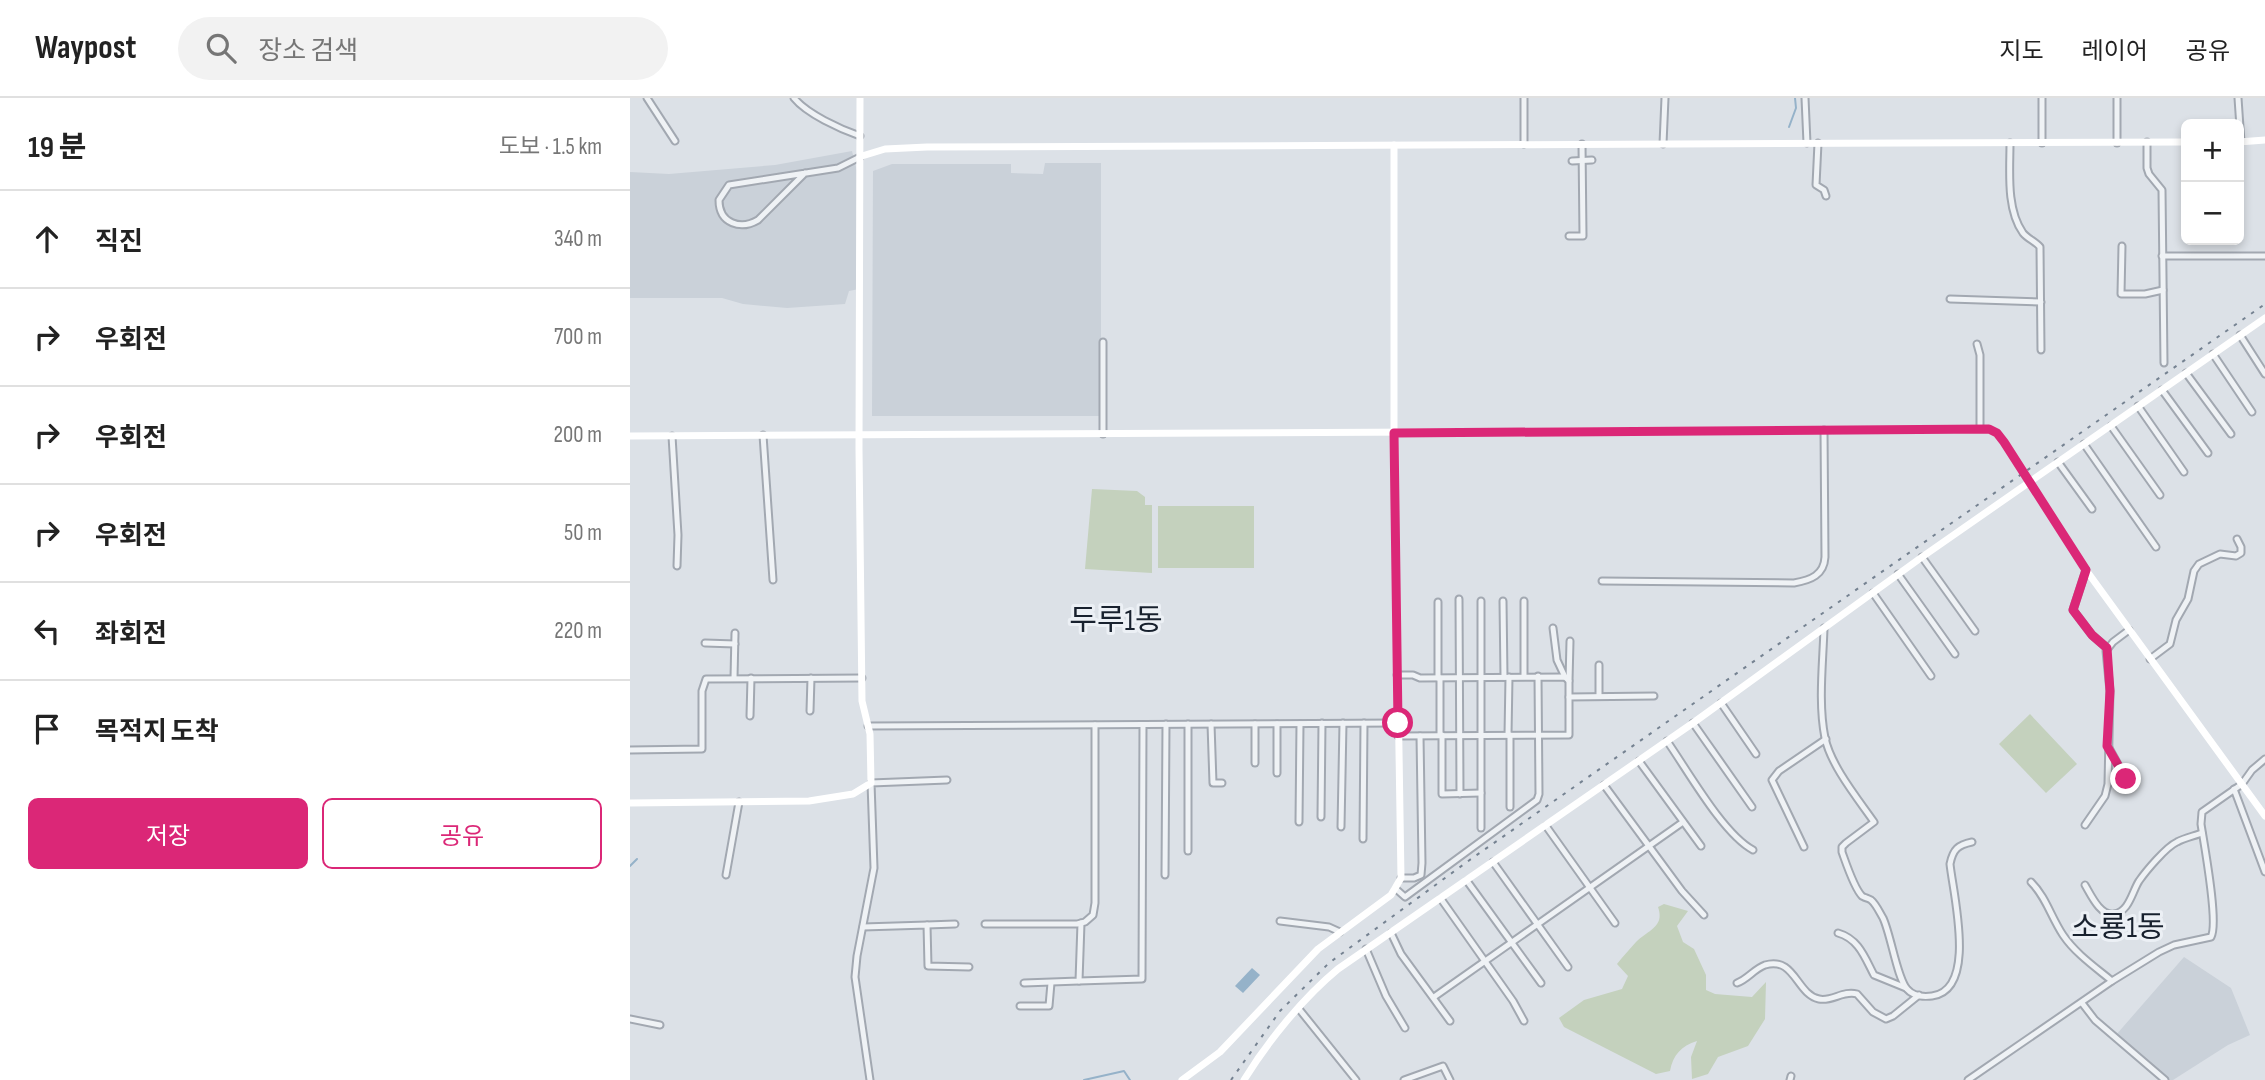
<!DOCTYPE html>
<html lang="ko">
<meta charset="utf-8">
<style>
:root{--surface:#fff;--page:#f2f2f2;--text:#222;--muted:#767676;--line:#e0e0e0;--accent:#db2777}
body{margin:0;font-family:"Sofia Sans Condensed","Noto Sans KR",sans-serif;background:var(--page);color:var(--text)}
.controls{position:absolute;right:21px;top:21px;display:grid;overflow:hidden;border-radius:10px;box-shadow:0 4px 10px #0003}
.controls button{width:63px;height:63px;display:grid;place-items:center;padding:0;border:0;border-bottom:2px solid var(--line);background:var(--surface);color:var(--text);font:35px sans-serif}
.stop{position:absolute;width:21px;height:21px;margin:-16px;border:5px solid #db2777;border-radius:50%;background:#fff}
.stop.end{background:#db2777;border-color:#fff;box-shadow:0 2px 7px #0008}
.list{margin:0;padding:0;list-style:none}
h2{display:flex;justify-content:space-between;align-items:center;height:91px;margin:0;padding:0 28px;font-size:30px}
h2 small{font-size:23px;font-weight:400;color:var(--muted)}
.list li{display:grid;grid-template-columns:46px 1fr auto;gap:21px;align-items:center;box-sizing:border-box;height:98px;padding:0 28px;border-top:2px solid var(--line)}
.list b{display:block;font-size:26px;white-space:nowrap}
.list em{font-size:23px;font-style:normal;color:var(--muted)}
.actions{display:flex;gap:14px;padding:21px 28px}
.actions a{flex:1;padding:16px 0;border:2px solid var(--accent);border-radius:10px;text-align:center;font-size:24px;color:var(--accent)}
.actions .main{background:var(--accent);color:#fff}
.icon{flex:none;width:38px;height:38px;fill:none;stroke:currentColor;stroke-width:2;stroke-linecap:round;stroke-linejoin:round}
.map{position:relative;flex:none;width:1635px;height:982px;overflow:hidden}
header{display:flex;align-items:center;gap:42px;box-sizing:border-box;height:98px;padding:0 35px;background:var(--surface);border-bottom:2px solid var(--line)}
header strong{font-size:33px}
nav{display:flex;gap:38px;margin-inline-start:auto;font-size:24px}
.search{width:490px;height:63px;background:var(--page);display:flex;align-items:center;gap:18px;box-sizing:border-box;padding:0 24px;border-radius:38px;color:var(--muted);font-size:26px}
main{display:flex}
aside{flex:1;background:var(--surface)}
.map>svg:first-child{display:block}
.built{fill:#cad1d9}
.green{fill:#c4d1bd}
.water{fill:#95b2c9}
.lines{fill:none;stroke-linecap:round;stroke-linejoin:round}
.stream{stroke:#95b2c9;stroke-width:2}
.street-casing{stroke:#a2a8b1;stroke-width:9}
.street{stroke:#eff2f5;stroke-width:5}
.secondary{stroke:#fff;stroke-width:7}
.rail{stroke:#758291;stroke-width:2;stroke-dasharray:3.5 7;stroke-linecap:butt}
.route{stroke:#db2777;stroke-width:9}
.labels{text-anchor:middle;stroke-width:6;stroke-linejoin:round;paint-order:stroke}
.quarter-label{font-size:30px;fill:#18212e;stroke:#ecf0f5}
</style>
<header>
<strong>Waypost</strong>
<div class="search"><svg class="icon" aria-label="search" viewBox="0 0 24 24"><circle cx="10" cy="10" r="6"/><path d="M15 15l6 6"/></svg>장소 검색</div>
<nav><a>지도</a><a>레이어</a><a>공유</a></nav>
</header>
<main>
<aside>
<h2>19 분<small>도보 · 1.5 km</small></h2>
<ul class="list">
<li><svg class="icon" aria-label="ahead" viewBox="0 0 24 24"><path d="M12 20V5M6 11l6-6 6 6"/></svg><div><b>직진</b></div><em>340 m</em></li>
<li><svg class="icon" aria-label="right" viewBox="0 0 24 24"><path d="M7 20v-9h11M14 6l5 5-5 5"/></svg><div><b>우회전</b></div><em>700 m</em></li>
<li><svg class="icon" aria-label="right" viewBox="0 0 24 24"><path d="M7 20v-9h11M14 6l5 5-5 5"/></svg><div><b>우회전</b></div><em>200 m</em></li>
<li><svg class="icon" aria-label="right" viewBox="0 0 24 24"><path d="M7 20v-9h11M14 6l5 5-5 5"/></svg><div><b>우회전</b></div><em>50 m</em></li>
<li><svg class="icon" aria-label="left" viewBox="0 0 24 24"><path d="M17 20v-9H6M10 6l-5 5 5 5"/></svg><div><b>좌회전</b></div><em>220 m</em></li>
<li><svg class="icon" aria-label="arrive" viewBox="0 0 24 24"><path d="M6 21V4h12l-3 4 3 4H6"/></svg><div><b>목적지 도착</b></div></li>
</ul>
<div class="actions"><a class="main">저장</a><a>공유</a></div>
</aside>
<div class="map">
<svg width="1635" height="982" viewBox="0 0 1635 982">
<rect width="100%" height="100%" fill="#dce1e7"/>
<g class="built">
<polygon points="222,53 228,77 229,191 219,193 215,206 157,210 113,206 92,200 0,200 0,74 39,76 145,67"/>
<polygon points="415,65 471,65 471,318 242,318 243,73 262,66 381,66 381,75 413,76"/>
<polygon points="1554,859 1601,890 1620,937 1598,947 1543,982 1538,982 1486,937"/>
</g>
<g class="green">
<polygon points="462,391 507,393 515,399 515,407 522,407 522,475 455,471"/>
<rect x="528" y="408" width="96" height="62"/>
<polygon points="1400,616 1447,666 1416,695 1369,646"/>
<path d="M1034 806 1058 813 1047 828 1053 844 1064 851 1076 877V892L1085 896 1122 899 1136 884 1135 921 1118 948 1088 959 1078 976 1062 981 1061 959 1067 943C1051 948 1043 957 1040 973L1026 976 934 929 929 920 954 902 992 891 998 878 987 866C993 858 1000 851 1006 844 1018 832 1035 829 1028 809Z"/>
</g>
<polygon class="water" points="622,870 630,877 613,895 605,888"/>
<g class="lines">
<g class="stream">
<polyline points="1159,29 1166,10 1165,0"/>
<polyline points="0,768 7,761"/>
<polyline points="454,982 494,973 500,982"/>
</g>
<defs>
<g id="street">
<polyline points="17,0 45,43"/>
<path d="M164 0C177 16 210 31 230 38"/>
<polyline points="1175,0 1177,45"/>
<polyline points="1487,0 1487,45"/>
<polyline points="1608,0 1611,44"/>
<polyline points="1517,44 1517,70 1519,76 1532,92 1534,265"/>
<polyline points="1188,45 1186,87 1194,92 1196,98"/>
<path d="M1380 45C1380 73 1376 111 1393 135 1398 141 1405 143 1410 149L1411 252"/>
<polyline points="1412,45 1412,0"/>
<polyline points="894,46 894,0"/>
<polyline points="1033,46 1035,0"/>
<polyline points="942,63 962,62"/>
<path d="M175 75 128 122C111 132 89 126 89 102L99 87 208 70 230 59"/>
<polyline points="939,138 953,138 952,46"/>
<polyline points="1492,148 1491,196 1515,196 1533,192"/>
<polyline points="1532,158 1635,158"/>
<polyline points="1320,201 1411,204"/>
<polyline points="1610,237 1635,276"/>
<polyline points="1347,246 1350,257 1350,330"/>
<polyline points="1583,256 1622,314"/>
<polyline points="1556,275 1601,336"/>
<polyline points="1532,292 1578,355"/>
<polyline points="1508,308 1554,374"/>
<polyline points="1481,328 1530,397"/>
<polyline points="473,336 473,244"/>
<polyline points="133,337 143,482"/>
<polyline points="42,338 48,437 47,468"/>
<polyline points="1454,346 1526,449"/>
<polyline points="1428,364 1462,411"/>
<polyline points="1292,459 1345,533"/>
<polyline points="1456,472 1443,512 1462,537 1477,550"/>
<polyline points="1268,476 1325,556"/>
<path d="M972 483 1164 485C1181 482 1194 477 1195 459L1194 332"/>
<polyline points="1243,495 1301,578"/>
<polyline points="829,501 830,696"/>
<polyline points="851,503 851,730"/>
<polyline points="873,503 874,579"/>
<polyline points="808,504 808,580"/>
<polyline points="923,530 927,562 935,579"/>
<path d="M1194 530C1193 565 1188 605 1195 640 1201 668 1228 701 1244 724L1216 745 1212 749V754C1216 765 1224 790 1232 798 1233 799 1240 801 1241 802 1246 806 1250 815 1253 820 1261 837 1267 880 1277 891 1283 898 1294 899 1302 898 1348 892 1323 796 1320 766 1323 751 1328 747 1342 744"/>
<polyline points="75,545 105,546"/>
<polyline points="1520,561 1540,546 1546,522 1558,501 1564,473 1569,466 1590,456 1606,458 1611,455 1611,449 1607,441"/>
<polyline points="969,567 969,598"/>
<polyline points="767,577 783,577 790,580 935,579 939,583 939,599"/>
<polyline points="894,578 894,503"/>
<polyline points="104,580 105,535"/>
<polyline points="810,580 810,637"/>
<polyline points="939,583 940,543"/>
<polyline points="1091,605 1126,656"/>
<polyline points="180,613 181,580"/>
<polyline points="120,618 121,580"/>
<polyline points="1063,625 1122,709"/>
<polyline points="581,626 583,685 592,685"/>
<polyline points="625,626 625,665"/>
<polyline points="647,626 647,675"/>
<polyline points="238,628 768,625"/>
<polyline points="812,637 812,696 851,695"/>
<polyline points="878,637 879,579"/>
<polyline points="880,637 880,709"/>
<polyline points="768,638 939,637 939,599 1024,598"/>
<path d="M1037 643C1058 673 1093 736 1123 752"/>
<polyline points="1479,650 1496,681"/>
<polyline points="0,652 72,651 72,593 76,581 232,580"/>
<polyline points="1009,663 1071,748"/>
<polyline points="974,687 1052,793 1074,817"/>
<polyline points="1604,691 1635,774"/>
<polyline points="691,719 692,625"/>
<polyline points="669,724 670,626"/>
<polyline points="1455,727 1475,698 1478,686 1480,593 1476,553 1483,544 1499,532"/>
<polyline points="916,728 985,825"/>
<polyline points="711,729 713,625"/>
<polyline points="733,741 734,625"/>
<polyline points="1174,749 1142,682 1149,673 1196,641"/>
<polyline points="558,753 558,626"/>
<polyline points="863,764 938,869"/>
<polyline points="96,777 109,704"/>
<polyline points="535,777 536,626"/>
<polyline points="771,780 784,780 791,777 792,765 790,638"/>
<polyline points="837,783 911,885"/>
<path d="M1401 784C1416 799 1421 819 1433 837 1445 855 1465 869 1482 883"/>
<path d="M1455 787C1461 797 1470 818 1484 816 1499 814 1502 794 1509 783 1516 773 1536 749 1547 744 1554 740 1564 738 1572 735"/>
<polyline points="766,791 775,799 907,702 909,696 908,578"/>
<polyline points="811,801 883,903 894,923"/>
<polyline points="650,823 699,829 710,834"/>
<polyline points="355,826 447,826 455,824 463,817 465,805 465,627"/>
<polyline points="297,827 325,826"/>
<polyline points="233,829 297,827 298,868 339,869"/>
<polyline points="761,835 771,856 820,923"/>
<path d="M1208 835C1229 841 1235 860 1244 877L1276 890"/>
<polyline points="736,851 756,898 775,930"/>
<polyline points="449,883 512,881 513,627"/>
<polyline points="394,885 449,883 451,825"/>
<path d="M1107 885C1118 881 1124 871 1135 867 1165 858 1166 896 1189 901 1202 904 1213 892 1227 896L1243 914 1256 921 1263 918 1289 897"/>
<polyline points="804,899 1053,724"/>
<polyline points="1452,905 1465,922 1535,982"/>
<polyline points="390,908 419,908 421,885"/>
<polyline points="669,911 726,982"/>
<polyline points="0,921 30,927"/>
<polyline points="240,982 225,879 227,858 244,770 241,685 317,682"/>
<polyline points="774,982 813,968 820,982"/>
<polyline points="1160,982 1161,978"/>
<path d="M1338 982 1482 883 1529 854 1544 847 1581 839C1589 825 1574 746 1571 726L1572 714 1612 686 1622 672 1635 661"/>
</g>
</defs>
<use href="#street" class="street-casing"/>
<use href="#street" class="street"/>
<g class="secondary">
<polyline points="1609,44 1635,42"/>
<polyline points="232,58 255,51 297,49 1556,44"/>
<polyline points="0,338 1358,331 1367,335 1374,344 1456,472 1635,718"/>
<polyline points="0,705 179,703 223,696 241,685 240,636 232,603 229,351 230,0"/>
<polyline points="552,982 590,954 688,851 761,797 771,780 764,335 764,47"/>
<path d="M614 982C638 943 673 900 708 871L1063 625 1292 459 1635 220"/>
</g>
<polyline class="rail" points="601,982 650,913 699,865 841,761 1635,206"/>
</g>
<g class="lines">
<polyline class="route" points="768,625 764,335 1359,331 1367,335 1374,344 1456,472 1443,512 1462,537 1477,550 1480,593 1477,648 1496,681"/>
</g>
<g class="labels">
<g class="quarter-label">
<text x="486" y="532">두루1동</text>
<text x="1488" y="839">소룡1동</text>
</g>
</g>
</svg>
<div class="controls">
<button>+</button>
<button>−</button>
</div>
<div class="stop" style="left:768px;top:625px"></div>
<div class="stop end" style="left:1496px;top:681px"></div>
</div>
</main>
